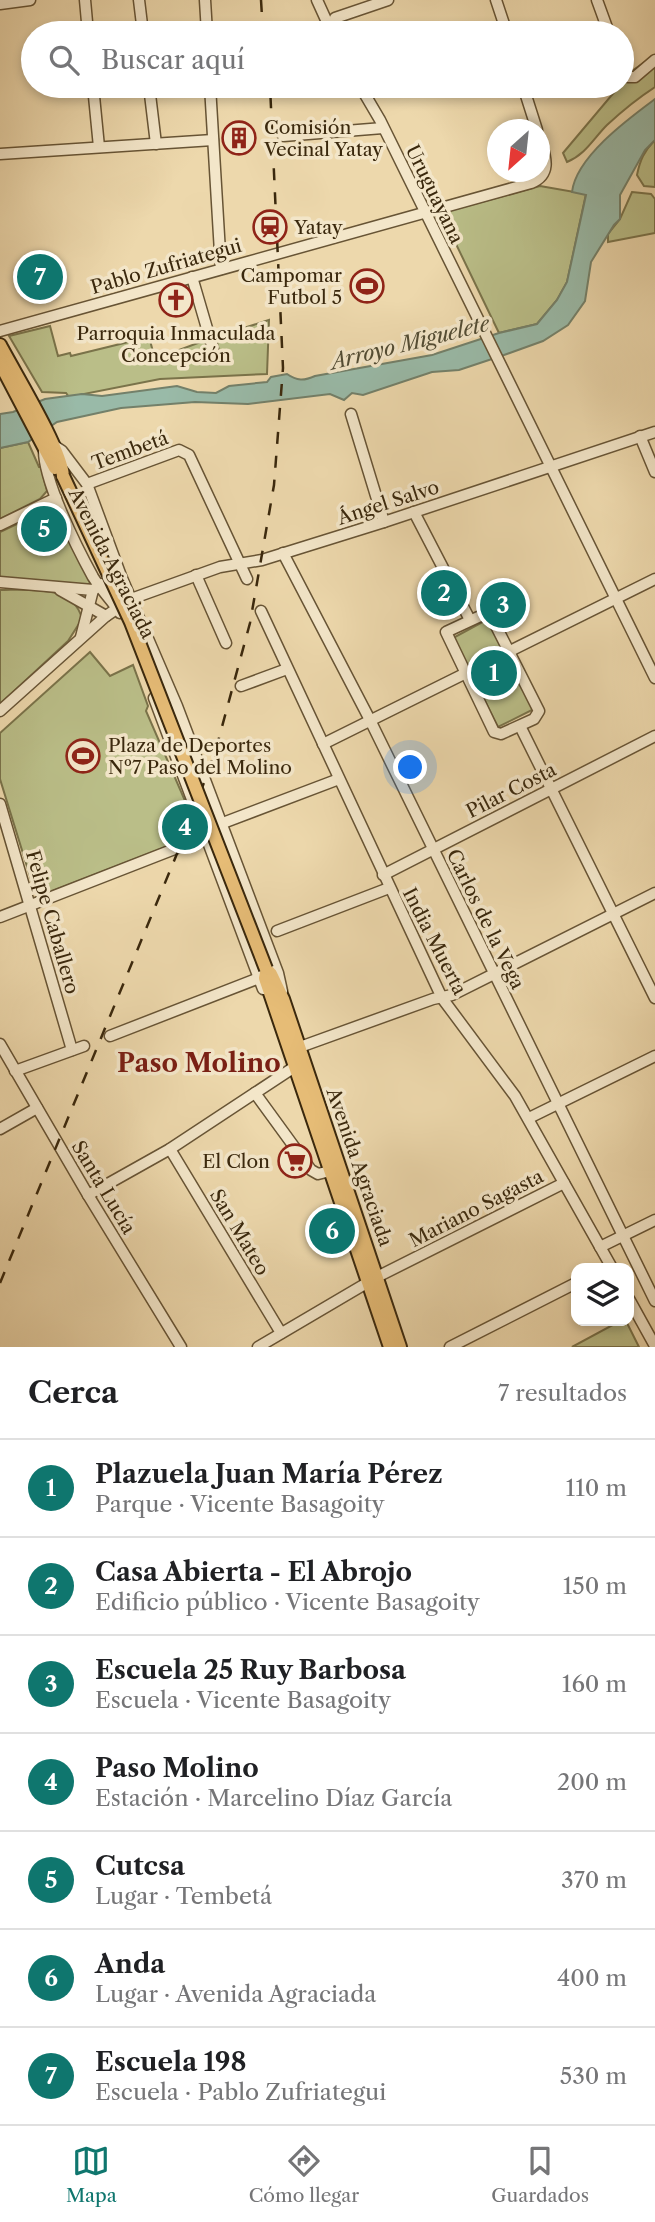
<!DOCTYPE html>
<html lang="es">
<meta charset="utf-8">
<style>
:root{--surface:#fff;--page:#f2f2f2;--text:#202124;--muted:#757577;--line:#e0e0e0;--accent:#0f766e}
body{margin:0;font-family:"Libre Caslon Text",serif;background:var(--page);color:var(--text)}
.controls{position:absolute;right:21px;bottom:21px;display:grid;overflow:hidden;border-radius:14px;box-shadow:0 4px 10px #0003}
.controls button{width:63px;height:63px;display:grid;place-items:center;padding:0;border:0;border-bottom:2px solid var(--line);background:var(--surface);color:var(--text);font:35px sans-serif}
.compass{position:absolute;left:487px;top:119px;width:63px;height:63px;border-radius:50%;background:var(--surface);box-shadow:0 4px 10px #0003;rotate:207deg}
.you{position:absolute;left:411px;top:768px;width:24px;height:24px;margin:-18px;border:5px solid #fff;border-radius:50%;background:#1a73e8;box-shadow:0 0 0 10px #1a73e833}
.badge{display:grid;place-items:center;width:46px;height:46px;border-radius:50%;background:var(--accent);color:#fff;font-size:23px;font-weight:700}
.pin{position:absolute;translate:-50% -50%;border:4px solid #fff;box-shadow:0 2px 7px #0006}
.list{margin:0;padding:0;list-style:none}
h2{display:flex;justify-content:space-between;align-items:center;height:91px;margin:0;padding:0 28px;font-size:30px}
h2 small{font-size:23px;font-weight:400;color:var(--muted)}
.list li{display:grid;grid-template-columns:46px 1fr auto;gap:21px;align-items:center;box-sizing:border-box;height:98px;padding:0 28px;border-top:2px solid var(--line)}
.list b{display:block;font-size:26px;white-space:nowrap}
.list p{margin:0;font-size:23px;white-space:nowrap;color:var(--muted)}
.list em{font-size:23px;font-style:normal;color:var(--muted)}
.icon{flex:none;width:38px;height:38px;fill:none;stroke:currentColor;stroke-width:2;stroke-linecap:round;stroke-linejoin:round}
.map{position:relative;flex:none;width:655px;height:1347px;overflow:hidden}
.search{position:absolute;background:var(--surface);box-shadow:0 4px 10px #0003;left:21px;right:21px;top:21px;height:77px;display:flex;align-items:center;gap:18px;box-sizing:border-box;padding:0 24px;border-radius:38px;color:var(--muted);font-size:26px}
.sheet{height:777px;background:var(--surface)}
nav{display:flex;justify-content:space-around;align-items:center;box-sizing:border-box;height:98px;border-top:2px solid var(--line);background:var(--surface);font-size:19px;color:var(--muted)}
nav a{display:grid;justify-items:center;gap:4px}
nav .on{color:var(--accent)}
.map>svg:first-child{display:block}
.green{fill:#babe88;stroke:#7a734a;stroke-width:2}
.water{fill:#99baa8;stroke:#73806a;stroke-width:2}
.lines{fill:none;stroke-linecap:round;stroke-linejoin:round}
.minor-casing{stroke:#675435;stroke-width:13}
.major-casing{stroke:#3a280d;stroke-width:16}
.minor{stroke:#f3e6c9;stroke-width:10}
.major{stroke:#e6bc76;stroke-width:12}
.rail{stroke:#3a280d;stroke-width:2.5;stroke-dasharray:12 12;stroke-linecap:butt}
.major-bridge-casing{stroke:#3a280d;stroke-width:16;stroke-linecap:butt}
.major-bridge{stroke:#e6bc76;stroke-width:12}
.labels{text-anchor:middle;stroke-width:7;stroke-linejoin:round;paint-order:stroke}
.poi-label{font-size:19px;fill:#3a280d;stroke:#f3e6c9;text-anchor:start}
.street-label{font-size:19px;fill:#3a280d;stroke:#f3e6c9}
.water-label{font-size:21px;font-style:italic;fill:#524c34;stroke:#f3e6c9}
.district-label{font-size:26px;font-weight:bold;fill:#7a1f14;stroke:#f3e6c9}
</style>
<div class="map">
<svg width="655" height="1347" viewBox="0 0 655 1347">
<rect width="100%" height="100%" fill="#edd8ac"/>
<filter id="stains"><feTurbulence type="fractalNoise" baseFrequency=".00286" numOctaves="4"/><feColorMatrix values="0 0 0 0 .2 0 0 0 0 .09 0 0 0 0 .02 0 0 0 .5 -.17"/></filter>
<radialGradient id="worn" r=".72"><stop offset=".6" stop-color="#630" stop-opacity="0"/><stop offset="1" stop-color="#630" stop-opacity=".3"/></radialGradient>
<g class="green">
<path d="M655 55V87C638 98 622 111 607 125 593 139 586 154 567 162L563 153 632 71Z"/>
<path d="M655 140V187L644 186 637 175C640 160 644 151 655 140Z"/>
<polygon points="540,186 586,194 567,282 557,300 537,324 499,333 441,213"/>
<polygon points="632,192 651,194 655,199 655,233 608,242 608,234 620,219"/>
<polygon points="269,320 267,374 160,379 69,397 66,393 42,392 9,336 50,326 58,356 70,353 71,356 149,337 155,359 206,340"/>
<polygon points="28,442 39,467 41,467 47,491 40,499 0,519 0,448"/>
<polygon points="53,507 56,508 91,579 89,585 84,586 0,579 0,532"/>
<path d="M0 590C28 590 74 584 82 619L68 641 0 704Z"/>
<polygon points="488,619 536,708 498,727 453,638"/>
<polygon points="90,652 110,676 133,665 148,706 146,711 186,803 171,845 45,894 34,889 0,779 0,733"/>
<polygon points="620,1321 626,1321 639,1347 572,1347"/>
</g>
<path class="water" d="M655 99V140L645 150 620 195V219L614 225 591 262 585 301 568 325 543 341 504 355 459 370 432 372 363 395 352 393 344 400 330 394 248 404 195 402 121 408 57 422 28 442 0 448V414L13 412 45 399 82 394 102 396 177 386 197 392 216 393 229 386 267 382 271 377 287 374C297 381 304 381 315 376L432 355 499 333 537 324 557 300 567 282 586 195 572 192C576 157 628 119 655 99Z"/>
<g class="lines">
<defs>
<g id="minor">
<polyline points="85,0 88,33"/>
<polyline points="139,0 143,33"/>
<polyline points="205,0 207,33"/>
<polyline points="317,0 332,33"/>
<polyline points="496,0 507,33"/>
<polyline points="597,0 609,33"/>
<polyline points="0,4 30,0"/>
<polyline points="335,18 388,0"/>
<polyline points="622,69 628,77 635,77 655,60"/>
<polyline points="93,86 99,147"/>
<polyline points="149,86 156,144"/>
<polyline points="210,86 221,269"/>
<polyline points="360,86 380,120 655,678"/>
<polyline points="523,86 537,130"/>
<polyline points="283,136 383,128"/>
<polyline points="0,154 213,140"/>
<polyline points="192,277 213,349"/>
<path d="M0 331 531 183C553 174 545 155 540 138"/>
<polyline points="351,414 384,522"/>
<polyline points="640,436 655,472"/>
<polyline points="53,445 62,451 87,484 121,576 177,706 278,973 282,991"/>
<path d="M44 449C43 480 77 548 93 577 101 590 112 600 120 613"/>
<polyline points="87,484 179,450 189,455 247,579"/>
<polyline points="414,512 470,620"/>
<polyline points="0,525 56,498"/>
<polyline points="283,553 370,720 655,1301"/>
<polyline points="196,575 226,643"/>
<polyline points="0,582 93,590 102,584"/>
<polyline points="60,590 106,616"/>
<polyline points="261,611 442,998 515,1096 612,1268"/>
<polygon points="489,612 539,711 534,719 501,734 494,732 446,632"/>
<polyline points="81,637 93,590"/>
<polyline points="510,651 655,579"/>
<polyline points="241,686 287,669"/>
<polyline points="154,698 263,989"/>
<polyline points="0,711 106,616 131,599 220,567 262,560 384,522 655,432"/>
<polyline points="520,726 655,998"/>
<polyline points="323,744 466,673"/>
<polyline points="0,804 72,1050"/>
<polyline points="215,826 339,779"/>
<polyline points="383,875 655,736"/>
<polyline points="0,917 213,834"/>
<polyline points="277,931 389,888"/>
<polyline points="110,1036 259,978"/>
<polyline points="0,1044 88,1195 181,1347"/>
<polyline points="300,1047 433,999 452,995 655,893"/>
<polyline points="15,1071 84,1046"/>
<polyline points="255,1093 311,1170 318,1174 330,1171"/>
<polyline points="529,1118 655,1056"/>
<polyline points="0,1129 37,1108"/>
<polyline points="170,1149 281,1333"/>
<polyline points="88,1195 170,1149 299,1064"/>
<polyline points="600,1247 655,1220"/>
<polyline points="629,1299 655,1346"/>
<polyline points="258,1347 377,1277 564,1183"/>
<polyline points="450,1347 576,1283"/>
</g>
<g id="major">
<path d="M0 345C15 374 61 448 63 476"/>
<polyline points="0,363 55,468"/>
<polyline points="266,969 271,974 283,999 400,1347"/>
<polyline points="266,973 265,978 390,1347"/>
</g>
</defs>
<use href="#minor" class="minor-casing"/>
<use href="#major" class="major-casing"/>
<use href="#minor" class="minor"/>
<use href="#major" class="major"/>
<g class="rail">
<polyline points="261,0 263,33"/>
<polyline points="0,1283 188,827 216,749 250,623 274,485 283,368 270,86"/>
</g>
<defs>
<polyline id="major-bridge" points="63,476 131,622 266,969"/>
</defs>
<use href="#major-bridge" class="major-bridge-casing"/>
<use href="#major-bridge" class="major-bridge"/>
</g>
<defs>
<symbol id="building-ring" viewBox="-11 -11 22 22"><circle r="9.5" fill="#f3e6c9" stroke="#8f2418" stroke-width="1.5"/><path d="M-4-6H4V6H1V3H-1V6H-4ZM-2.5-4.3h1.7v1.8h-1.7ZM.8-4.3h1.7v1.8H.8ZM-2.5-1h1.7V.8h-1.7ZM.8-1h1.7V.8H.8Z" fill="#8f2418"/></symbol>
<symbol id="station-ring" viewBox="-11 -11 22 22"><circle r="9.5" fill="#f3e6c9" stroke="#8f2418" stroke-width="1.5"/><path d="M-3-6H3Q5-6 5-4V2Q5 4 3 4L4.5 6H3L1.5 4h-3L-3 6H-4.5L-3 4Q-5 4-5 2V-4Q-5-6-3-6ZM-3.5-4v3h7v-3ZM-3.5 1v1.5H-2V1ZM2 1v1.5H3.5V1Z" fill="#8f2418"/></symbol>
<symbol id="stadium-ring" viewBox="-11 -11 22 22"><circle r="9.5" fill="#f3e6c9" stroke="#8f2418" stroke-width="1.5"/><path d="M0-5a6.5 5 0 1 0 0 10a6.5 5 0 1 0 0-10ZM-3.5-1.8h7v3.6h-7Z" fill="#8f2418"/></symbol>
<symbol id="church-ring" viewBox="-11 -11 22 22"><circle r="9.5" fill="#f3e6c9" stroke="#8f2418" stroke-width="1.5"/><path d="M-1.2-6h2.4v3.5h3.3v2.4h-3.3V6h-2.4V-.1h-3.3v-2.4h3.3Z" fill="#8f2418"/></symbol>
<symbol id="supermarket-ring" viewBox="-11 -11 22 22"><circle r="9.5" fill="#f3e6c9" stroke="#8f2418" stroke-width="1.5"/><path d="M-6-5.5h2.5l.6 2H6L4.5 2H-2.5L-4.4-4H-6ZM-1.5 3.2a1.3 1.3 0 1 0 .1 0ZM3 3.2a1.3 1.3 0 1 0 .1 0Z" fill="#8f2418"/></symbol>
</defs>
<g fill-rule="evenodd">
<use href="#building-ring" x="220" y="119" width="38" height="38"/>
<use href="#station-ring" x="251" y="208" width="38" height="38"/>
<use href="#stadium-ring" x="348" y="267" width="38" height="38"/>
<use href="#church-ring" x="157" y="281" width="38" height="38"/>
<use href="#stadium-ring" x="64" y="737" width="38" height="38"/>
<use href="#supermarket-ring" x="276" y="1142" width="38" height="38"/>
</g>
<g class="labels">
<g class="poi-label">
<text x="264" y="134">Comisión<tspan x="264" dy="22">Vecinal Yatay</tspan></text>
<text x="294" y="234">Yatay</text>
<text x="342" y="282" text-anchor="end">Campomar<tspan x="342" dy="22">Futbol 5</tspan></text>
<text x="176" y="340" text-anchor="middle">Parroquia Inmaculada<tspan x="176" dy="22">Concepción</tspan></text>
<text x="108" y="752">Plaza de Deportes<tspan x="108" dy="22">Nº7 Paso del Molino</tspan></text>
<text x="270" y="1168" text-anchor="end">El Clon</text>
</g>
<g class="street-label">
<text transform="translate(435 194) rotate(64)" y="7">Uruguayana</text>
<text transform="translate(166 266) rotate(-16)" y="7">Pablo Zufriategui</text>
<text transform="translate(130 450) rotate(-20)" y="7">Tembetá</text>
<text transform="translate(388 502) rotate(-18)" y="7">Ángel Salvo</text>
<text transform="translate(112 563) rotate(63)" y="7">Avenida Agraciada</text>
<text transform="translate(511 790) rotate(-27)" y="7">Pilar Costa</text>
<text transform="translate(486 919) rotate(64)" y="7">Carlos de la Vega</text>
<text transform="translate(53 922) rotate(74)" y="7">Felipe Caballero</text>
<text transform="translate(435 941) rotate(63)" y="7">India Muerta</text>
<text transform="translate(360 1167) rotate(71)" y="7">Avenida Agraciada</text>
<text transform="translate(104 1187) rotate(59)" y="7">Santa Lucía</text>
<text transform="translate(476 1208) rotate(-27)" y="7">Mariano Sagasta</text>
<text transform="translate(240 1232) rotate(59)" y="7">San Mateo</text>
</g>
<g class="water-label">
<text transform="translate(410 343) rotate(-14)" y="7">Arroyo Miguelete</text>
</g>
<g class="district-label">
<text x="199" y="1072">Paso Molino</text>
</g>
</g>
<rect width="100%" height="100%" filter="url(#stains)"/>
<rect width="100%" height="100%" fill="url(#worn)"/>
</svg>
<div class="controls">
<button><svg class="icon" aria-label="layers" viewBox="0 0 24 24"><path d="M12 4l9 5-9 5-9-5zM3 14l9 5 9-5"/></svg></button>
</div>
<svg class="compass" viewBox="-18 -18 36 36"><path d="M0-13l5 13h-10z" fill="#e53935"/><path d="M0 13l5-13h-10z" fill="#757577"/></svg>
<div class="you"></div>
<div class="pin badge" style="left:494px;top:673px">1</div>
<div class="pin badge" style="left:444px;top:593px">2</div>
<div class="pin badge" style="left:503px;top:605px">3</div>
<div class="pin badge" style="left:185px;top:827px">4</div>
<div class="pin badge" style="left:44px;top:529px">5</div>
<div class="pin badge" style="left:332px;top:1231px">6</div>
<div class="pin badge" style="left:40px;top:277px">7</div>
<div class="search"><svg class="icon" aria-label="search" viewBox="0 0 24 24"><circle cx="10" cy="10" r="6"/><path d="M15 15l6 6"/></svg>Buscar aquí</div>
</div>
<section class="sheet">
<h2>Cerca<small>7 resultados</small></h2>
<ul class="list">
<li><span class="badge">1</span><div><b>Plazuela Juan María Pérez</b><p>Parque · Vicente Basagoity</p></div><em>110 m</em></li>
<li><span class="badge">2</span><div><b>Casa Abierta - El Abrojo</b><p>Edificio público · Vicente Basagoity</p></div><em>150 m</em></li>
<li><span class="badge">3</span><div><b>Escuela 25 Ruy Barbosa</b><p>Escuela · Vicente Basagoity</p></div><em>160 m</em></li>
<li><span class="badge">4</span><div><b>Paso Molino</b><p>Estación · Marcelino Díaz García</p></div><em>200 m</em></li>
<li><span class="badge">5</span><div><b>Cutcsa</b><p>Lugar · Tembetá</p></div><em>370 m</em></li>
<li><span class="badge">6</span><div><b>Anda</b><p>Lugar · Avenida Agraciada</p></div><em>400 m</em></li>
<li><span class="badge">7</span><div><b>Escuela 198</b><p>Escuela · Pablo Zufriategui</p></div><em>530 m</em></li>
</ul>
</section>
<nav>
<a class="on"><svg class="icon" aria-label="map" viewBox="0 0 24 24"><path d="M3 6l6-2 6 2 6-2v14l-6 2-6-2-6 2zM9 4v14M15 6v14"/></svg>Mapa</a>
<a><svg class="icon" aria-label="directions" viewBox="0 0 24 24"><path d="M12 3l9 9-9 9-9-9zM9 14v-3h6M13 9l2 2-2 2"/></svg>Cómo llegar</a>
<a><svg class="icon" aria-label="saved" viewBox="0 0 24 24"><path d="M7 4h10v16l-5-4-5 4z"/></svg>Guardados</a>
</nav>
